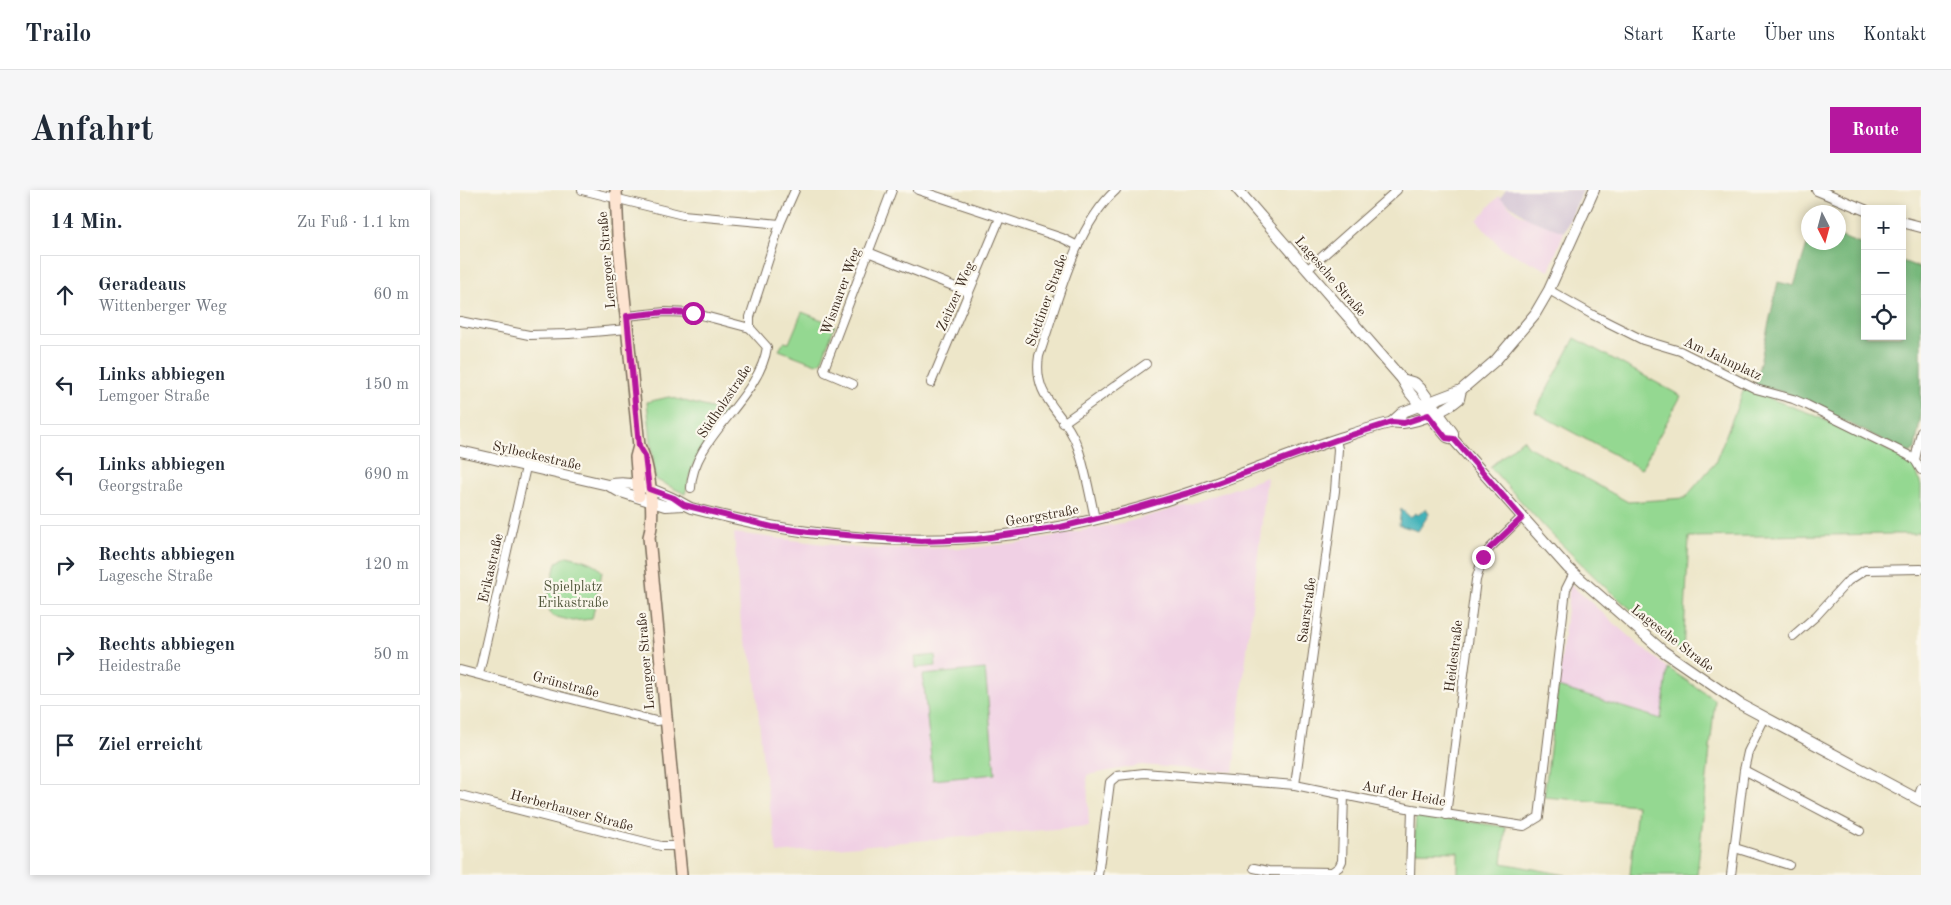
<!DOCTYPE html>
<html lang="de">
<meta charset="utf-8">
<style>
:root{--surface:#fff;--page:#f6f6f7;--text:#1f2937;--muted:#747a83;--line:#e0e1e3;--accent:#b5179e}
body{margin:0;font-family:"Old Standard TT",serif;background:var(--page);color:var(--text)}
.controls{position:absolute;right:15px;top:15px;display:grid;overflow:hidden;border-radius:0px;box-shadow:0 2px 8px #0003}
.controls button{width:45px;height:45px;display:grid;place-items:center;padding:0;border:0;border-bottom:1px solid var(--line);background:var(--surface);color:var(--text);font:25px sans-serif}
.compass{position:absolute;left:1341px;top:15px;width:45px;height:45px;border-radius:50%;background:var(--surface);box-shadow:0 2px 8px #0003;rotate:174deg}
.stop{position:absolute;width:15px;height:15px;margin:-11px;border:4px solid #b5179e;border-radius:50%;background:#fff}
.stop.end{background:#b5179e;border-color:#fff;box-shadow:0 1px 5px #0008}
.list{margin:0;padding:0;list-style:none}
h2{display:flex;justify-content:space-between;align-items:center;height:65px;margin:0;padding:0 20px;font-size:21px}
h2 small{font-size:16px;font-weight:400;color:var(--muted)}
.list li{display:grid;grid-template-columns:32px 1fr auto;gap:15px;align-items:center;box-sizing:border-box;height:80px;margin:0 10px 10px;padding:0 10px;border:1px solid var(--line);border-radius:0px}
.list b{display:block;font-size:19px;white-space:nowrap}
.list p{margin:0;font-size:16px;white-space:nowrap;color:var(--muted)}
.list em{font-size:16px;font-style:normal;color:var(--muted)}
.icon{flex:none;width:28px;height:28px;fill:none;stroke:currentColor;stroke-width:2;stroke-linecap:round;stroke-linejoin:round}
.map{position:relative;flex:none;width:1461px;height:685px;overflow:hidden;border-radius:0px}
header{display:flex;align-items:center;gap:30px;box-sizing:border-box;height:70px;padding:0 25px;background:var(--surface);border-bottom:1px solid var(--line)}
header strong{font-size:24px}
nav{display:flex;gap:28px;margin-inline-start:auto;font-size:18px}
.intro{display:flex;align-items:center;justify-content:space-between;box-sizing:border-box;height:120px;padding:0 30px}
h1{margin:0;font-size:35px}
.button{padding:12px 22px;border-radius:0px;background:var(--accent);color:#fff;font-size:18px;font-weight:700}
main{display:flex;gap:30px;padding:0 30px}
aside{flex:1;background:var(--surface);border-radius:0px;box-shadow:0 2px 8px #0003}
.map>svg:first-child{display:block}
.built{fill:#f0d0e4}
.industrial{fill:#cebed1}
.green{fill:#94d891;stroke:#688158}
.forest{fill:#77b87b;stroke:#59714c}
.water{fill:#42b2b9;stroke:#3e6e6c}
.lines{fill:none;stroke-linecap:round;stroke-linejoin:round}
.minor-casing{stroke:#796c5a;stroke-width:10}
.tertiary-casing{stroke:#796c5a;stroke-width:12}
.secondary-casing{stroke:#796c5a;stroke-width:14}
.minor{stroke:#fff;stroke-width:8}
.tertiary{stroke:#fff;stroke-width:10}
.secondary{stroke:#fde4d1;stroke-width:11}
.route{stroke:#b5179e;stroke-width:6}
.labels{text-anchor:middle;stroke-width:4.5;stroke-linejoin:round;paint-order:stroke}
.street-label{font-size:14px;fill:#3b2a1e;stroke:#fbf7ec}
.park-label{font-size:14px;fill:#51563b;stroke:#fbf7ec}
</style>
<header>
<strong>Trailo</strong>
<nav><a>Start</a><a>Karte</a><a>Über uns</a><a>Kontakt</a></nav>
</header>
<div class="intro"><h1>Anfahrt</h1><a class="button">Route</a></div>
<main>
<aside>
<h2>14 Min.<small>Zu Fuß · 1.1 km</small></h2>
<ul class="list">
<li><svg class="icon" aria-label="ahead" viewBox="0 0 24 24"><path d="M12 20V5M6 11l6-6 6 6"/></svg><div><b>Geradeaus</b><p>Wittenberger Weg</p></div><em>60 m</em></li>
<li><svg class="icon" aria-label="left" viewBox="0 0 24 24"><path d="M17 20v-9H6M10 6l-5 5 5 5"/></svg><div><b>Links abbiegen</b><p>Lemgoer Straße</p></div><em>150 m</em></li>
<li><svg class="icon" aria-label="left" viewBox="0 0 24 24"><path d="M17 20v-9H6M10 6l-5 5 5 5"/></svg><div><b>Links abbiegen</b><p>Georgstraße</p></div><em>690 m</em></li>
<li><svg class="icon" aria-label="right" viewBox="0 0 24 24"><path d="M7 20v-9h11M14 6l5 5-5 5"/></svg><div><b>Rechts abbiegen</b><p>Lagesche Straße</p></div><em>120 m</em></li>
<li><svg class="icon" aria-label="right" viewBox="0 0 24 24"><path d="M7 20v-9h11M14 6l5 5-5 5"/></svg><div><b>Rechts abbiegen</b><p>Heidestraße</p></div><em>50 m</em></li>
<li><svg class="icon" aria-label="arrive" viewBox="0 0 24 24"><path d="M6 21V4h12l-3 4 3 4H6"/></svg><div><b>Ziel erreicht</b></div></li>
</ul>
</aside>
<div class="map">
<svg width="1461" height="685" viewBox="0 0 1461 685">
<rect width="100%" height="100%" fill="#fbf7ec"/>
<filter id="ink" filterUnits="userSpaceOnUse"><feTurbulence type="fractalNoise" baseFrequency=".02" numOctaves="2"/><feDisplacementMap in="SourceGraphic" scale="10" xChannelSelector="R" yChannelSelector="G"/><feConvolveMatrix kernelMatrix="1 2 1 2 8 2 1 2 1" color-interpolation-filters="sRGB"/></filter>
<filter id="wash" filterUnits="userSpaceOnUse"><feTurbulence type="fractalNoise" baseFrequency=".0096" numOctaves="4" result="noise"/><feDisplacementMap in="SourceGraphic" scale="20" xChannelSelector="R" yChannelSelector="G"/><feGaussianBlur stdDeviation="1.12" result="paint"/><feColorMatrix in="noise" values="0 0 0 0 0 0 0 0 0 0 0 0 0 0 0 0 0 1.4 0 .05"/><feComposite in="paint" operator="in"/></filter>
<g filter="url(#wash)">
<rect width="100%" height="100%" fill="#ede6c9"/>
<g class="built">
<polygon points="1039,6 1057,23 1104,42 1089,81 1041,58 1017,30"/>
<polygon points="807,287 773,582 681,575 627,585 629,636 317,663 303,573 294,475 281,436 274,343 407,359 512,358 562,352 667,332 724,316"/>
<polygon points="1110,394 1175,452 1208,478 1201,529 1098,497"/>
</g>
<polygon class="industrial" points="1046,0 1123,0 1104,42 1071,30 1040,8"/>
<g class="green">
<polygon points="342,122 375,135 361,172 356,174 319,160 324,152 329,153"/>
<polygon points="1115,148 1221,206 1181,279 1075,222"/>
<polygon points="1284,199 1352,224 1442,267 1455,277 1461,295 1461,341 1455,344 1436,344 1229,347 1223,464 1145,397 1088,341 1030,277 1063,249 1069,257 1168,312 1225,308 1255,273"/>
<polygon points="209,207 266,222 233,275 225,304 195,289 187,212"/>
<path d="M107 366C119 369 135 371 142 382L132 429 113 431 93 426 86 415 96 373Z"/>
<polygon points="475,465 476,476 456,478 455,467"/>
<polygon points="1208,478 1255,510 1237,685 1170,685 1177,615 1084,607 1098,497 1201,529"/>
<polygon points="525,479 535,584 473,590 463,485"/>
<polygon points="956,624 1046,637 1042,673 1106,685 998,685 998,662 954,661"/>
</g>
<polygon class="forest" points="1379,46 1405,56 1405,146 1442,146 1442,71 1461,78 1461,225 1455,259 1450,263 1326,203 1295,195 1318,92 1334,96 1348,51 1348,52 1378,52"/>
<polygon class="water" points="966,318 969,324 958,341 939,335 941,319 950,327 956,323 958,325"/>
</g>
<g filter="url(#ink)">
<g class="lines">
<defs>
<g id="minor">
<polyline points="122,0 223,25 320,34"/>
<polyline points="458,0 602,48 618,56"/>
<polyline points="408,62 508,102"/>
<polyline points="847,80 937,0"/>
<polyline points="1089,100 1133,125 1183,150 1220,161 1296,199 1333,209 1347,215 1448,265 1455,270 1461,280"/>
<polyline points="167,126 205,122 233,123 290,138"/>
<polyline points="0,131 69,145 109,144 168,139"/>
<polyline points="471,193 540,28"/>
<polyline points="393,194 365,182 364,179 432,0"/>
<polyline points="603,233 686,174"/>
<polyline points="1455,270 1461,242"/>
<path d="M231 298C232 248 300 208 307 157L290 138V127L320 34 335 0"/>
<path d="M635 329C630 306 626 281 618 258 606 221 572 211 579 166 597 114 614 38 656 0"/>
<polyline points="1333,446 1356,426 1388,391 1405,380 1461,379"/>
<polyline points="0,480 196,531 205,530"/>
<polyline points="19,484 66,277"/>
<polyline points="1284,580 1400,641"/>
<polyline points="835,595 875,301 878,259 876,249"/>
<polyline points="0,605 201,656 217,656"/>
<polyline points="1458,609 1461,598"/>
<polyline points="986,625 1016,390 1023,367 1030,358 1062,327"/>
<polyline points="1275,658 1329,675"/>
<polyline points="794,678 808,681 872,682 879,677 882,671 884,605"/>
<polyline points="638,685 650,592 657,586 684,583 835,595 952,619 1064,636 1079,627 1106,399 1114,383"/>
<polyline points="950,685 952,619"/>
<polyline points="1271,685 1284,580 1288,562 1305,527"/>
</g>
<g id="tertiary">
<polyline points="778,0 942,189 950,203 987,247 993,249 1108,378 1203,461 1280,514 1461,611"/>
<polyline points="1357,0 1405,20"/>
<polyline points="1442,32 1461,37"/>
<polyline points="942,189 955,193 961,199 993,243 993,249"/>
<polyline points="932,232 943,222 1001,200 1036,170 1075,124 1089,100 1134,0"/>
<polyline points="0,261 148,295 158,301 205,316 224,315"/>
<path d="M148 295C170 289 192 299 212 308 219 311 224 315 231 318 270 328 309 337 348 342 485 361 607 345 737 300 783 284 828 265 874 250 893 244 911 237 930 233 934 232 938 233 943 233 961 231 985 221 999 209L1001 200"/>
</g>
<g id="secondary">
<polyline points="156,0 158,46 179,256 176,267 179,306"/>
<path d="M179 256C190 274 195 326 189 347L221 685"/>
</g>
</defs>
<use href="#minor" class="minor-casing"/>
<use href="#tertiary" class="tertiary-casing"/>
<use href="#secondary" class="secondary-casing"/>
<use href="#minor" class="minor"/>
<use href="#tertiary" class="tertiary"/>
<use href="#secondary" class="secondary"/>
</g>
</g>
<g class="lines" filter="url(#ink)">
<polyline class="route" points="233,123 205,122 167,126 179,256 185,266 189,299 214,308 224,315 312,337 349,342 461,351 517,349 601,337 666,321 735,301 876,250 932,232 944,233 968,225 986,248 994,249 1062,328 1030,358 1023,367"/>
</g>
<g class="labels">
<g class="street-label">
<text transform="translate(146 70) rotate(-95)" y="5">Lemgoer Straße</text>
<text transform="translate(871 86) rotate(49)" y="5">Lagesche Straße</text>
<text transform="translate(380 101) rotate(-70)" y="5">Wismarer Weg</text>
<text transform="translate(495 106) rotate(-66)" y="5">Zeitzer Weg</text>
<text transform="translate(586 110) rotate(-70)" y="5">Stettiner Straße</text>
<text transform="translate(1263 168) rotate(25)" y="5">Am Jahnplatz</text>
<text transform="translate(264 211) rotate(-56)" y="5">Südholzstraße</text>
<text transform="translate(77 265) rotate(13)" y="5">Sylbeckestraße</text>
<text transform="translate(582 325) rotate(-10)" y="5">Georgstraße</text>
<text transform="translate(30 378) rotate(-77)" y="5">Erikastraße</text>
<text transform="translate(846 420) rotate(-82)" y="5">Saarstraße</text>
<text transform="translate(1213 448) rotate(38)" y="5">Lagesche Straße</text>
<text transform="translate(993 466) rotate(-83)" y="5">Heidestraße</text>
<text transform="translate(185 471) rotate(-95)" y="5">Lemgoer Straße</text>
<text transform="translate(106 494) rotate(15)" y="5">Grünstraße</text>
<text transform="translate(944 603) rotate(11)" y="5">Auf der Heide</text>
<text transform="translate(112 620) rotate(15)" y="5">Herberhauser Straße</text>
</g>
<g class="park-label">
<text x="113" y="401">Spielplatz<tspan x="113" dy="16">Erikastraße</tspan></text>
</g>
</g>
</svg>
<div class="controls">
<button>+</button>
<button>−</button>
<button><svg class="icon" aria-label="locate" viewBox="0 0 24 24"><circle cx="12" cy="12" r="6"/><path d="M12 2v4M12 18v4M2 12h4M18 12h4"/></svg></button>
</div>
<svg class="compass" viewBox="-18 -18 36 36"><path d="M0-13l5 13h-10z" fill="#e53935"/><path d="M0 13l5-13h-10z" fill="#747a83"/></svg>
<div class="stop" style="left:233px;top:123px"></div>
<div class="stop end" style="left:1023px;top:367px"></div>
</div>
</main>
